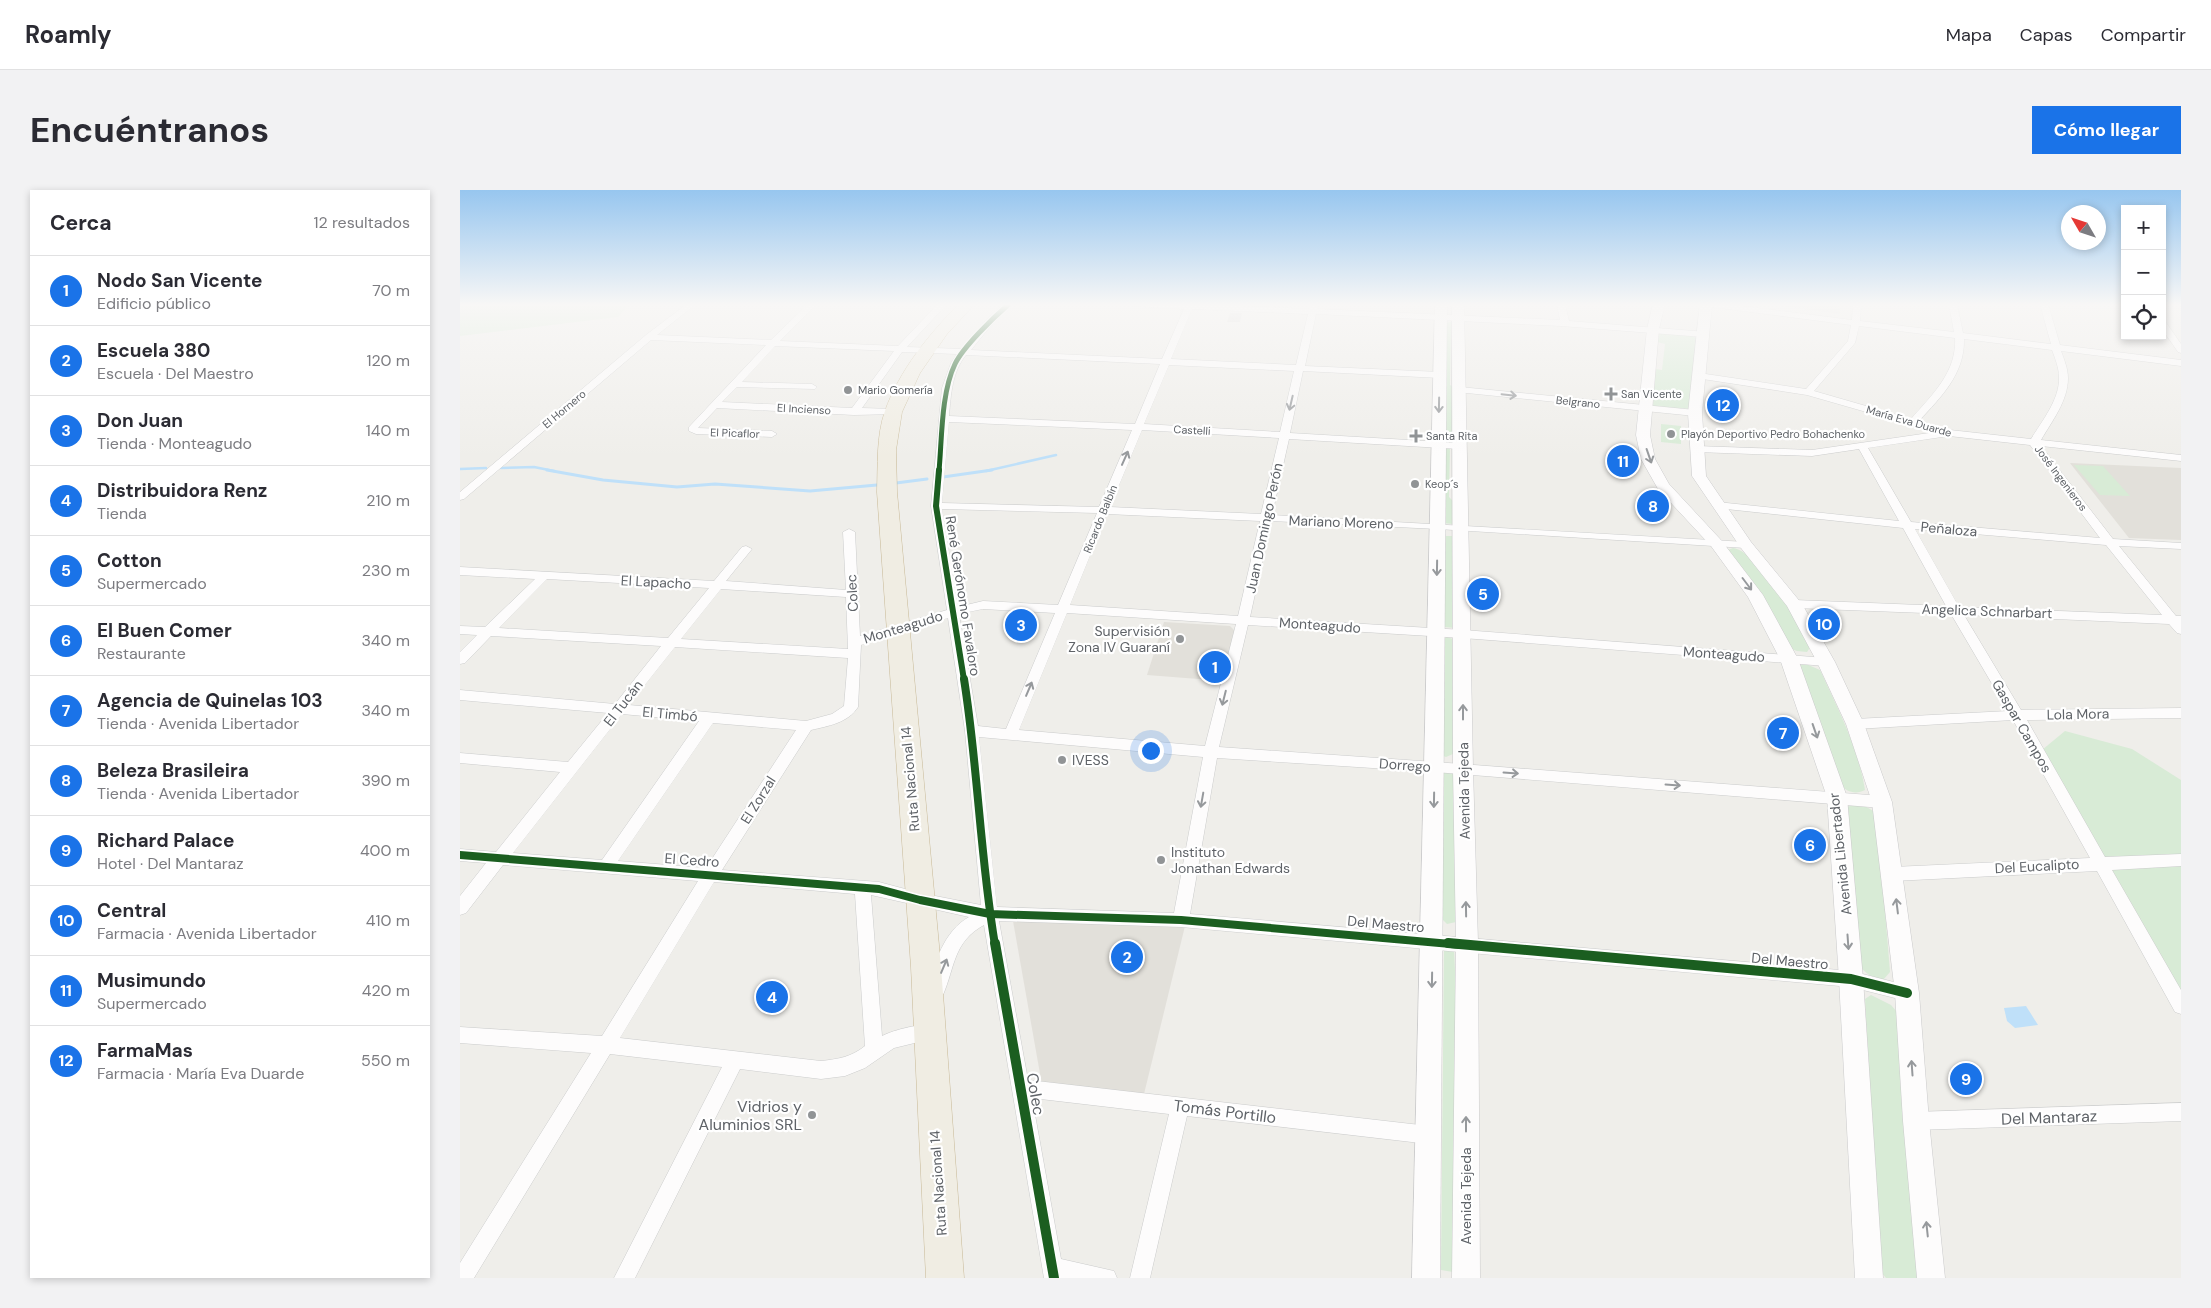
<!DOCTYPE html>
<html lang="es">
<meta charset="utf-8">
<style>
:root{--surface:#fff;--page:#f2f2f3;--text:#2b2b33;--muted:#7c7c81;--line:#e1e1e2;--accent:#1a73e8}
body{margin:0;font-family:"DM Sans",sans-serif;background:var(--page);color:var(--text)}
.controls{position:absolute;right:15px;top:15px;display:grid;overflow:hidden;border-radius:0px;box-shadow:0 2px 8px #0003}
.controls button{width:45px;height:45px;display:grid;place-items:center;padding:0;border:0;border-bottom:1px solid var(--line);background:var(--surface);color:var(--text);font:25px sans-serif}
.compass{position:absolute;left:1601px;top:15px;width:45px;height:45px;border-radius:50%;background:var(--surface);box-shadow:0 2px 8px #0003;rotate:309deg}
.you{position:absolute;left:690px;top:560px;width:18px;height:18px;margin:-12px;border:4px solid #fff;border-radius:50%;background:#1a73e8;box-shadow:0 0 0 8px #1a73e833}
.badge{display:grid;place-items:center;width:32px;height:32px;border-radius:50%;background:var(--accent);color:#fff;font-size:16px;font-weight:700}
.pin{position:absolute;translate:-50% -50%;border:2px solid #fff;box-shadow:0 1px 5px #0006}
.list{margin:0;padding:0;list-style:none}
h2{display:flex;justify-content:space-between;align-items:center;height:65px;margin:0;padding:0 20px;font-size:21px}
h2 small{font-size:16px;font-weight:400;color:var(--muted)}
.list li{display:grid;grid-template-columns:32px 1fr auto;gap:15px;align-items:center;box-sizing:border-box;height:70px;padding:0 20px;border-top:1px solid var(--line)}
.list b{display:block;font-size:19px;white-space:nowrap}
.list p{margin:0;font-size:16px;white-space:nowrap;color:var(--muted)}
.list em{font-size:16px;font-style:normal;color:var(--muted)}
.icon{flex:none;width:28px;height:28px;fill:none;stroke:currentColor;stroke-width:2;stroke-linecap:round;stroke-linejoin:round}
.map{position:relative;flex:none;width:1721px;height:1088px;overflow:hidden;border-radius:0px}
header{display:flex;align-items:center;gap:30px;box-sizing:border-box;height:70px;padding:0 25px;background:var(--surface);border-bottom:1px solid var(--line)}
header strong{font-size:24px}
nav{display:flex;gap:28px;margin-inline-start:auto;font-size:18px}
.intro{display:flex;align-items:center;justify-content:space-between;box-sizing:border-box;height:120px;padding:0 30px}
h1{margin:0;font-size:35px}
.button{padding:12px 22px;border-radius:0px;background:var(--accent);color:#fff;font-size:18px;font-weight:700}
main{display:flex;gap:30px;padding:0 30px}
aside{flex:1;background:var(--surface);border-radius:0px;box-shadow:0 2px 8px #0003}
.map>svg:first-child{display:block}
.education{fill:#e2e0da}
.green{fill:#d8ebd6}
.water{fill:#bfe0f9}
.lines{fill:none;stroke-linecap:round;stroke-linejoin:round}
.stream-far1{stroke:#bfe0f9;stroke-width:2.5}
.stream{stroke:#bfe0f9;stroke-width:3}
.building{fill:#d6d5d3}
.street-casing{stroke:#cbcccc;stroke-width:1}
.secondary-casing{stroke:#cacacb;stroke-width:1}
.highway-casing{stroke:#c8b996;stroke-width:1}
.street{fill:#fdfcfc;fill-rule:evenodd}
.secondary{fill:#fdfcfc;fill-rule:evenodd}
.highway{fill:#f0ede3;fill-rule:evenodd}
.cycleway-far3-casing{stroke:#fff;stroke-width:7}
.cycleway-far2-casing{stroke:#fff;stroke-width:9}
.cycleway-far1-casing{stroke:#fff;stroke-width:11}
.cycleway-casing{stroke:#fff;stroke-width:13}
.cycleway-far3{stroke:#1b5e20;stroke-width:5}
.cycleway-far2{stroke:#1b5e20;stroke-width:6}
.cycleway-far1{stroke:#1b5e20;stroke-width:8}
.cycleway{stroke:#1b5e20;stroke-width:10}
.oneway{stroke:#96999c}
.poi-dot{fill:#919496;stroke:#fff;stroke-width:2}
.labels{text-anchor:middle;stroke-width:4.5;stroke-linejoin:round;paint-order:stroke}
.far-poi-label{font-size:11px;fill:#5f6368;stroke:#fff;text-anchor:start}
.far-street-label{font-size:11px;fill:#5f6368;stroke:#fff}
.street-label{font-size:14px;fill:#5f6368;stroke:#fff}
.poi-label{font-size:14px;fill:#5f6368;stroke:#fff;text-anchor:start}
.near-street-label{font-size:16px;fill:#5f6368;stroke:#fff}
.near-poi-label{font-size:16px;fill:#5f6368;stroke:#fff;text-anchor:end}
</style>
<header>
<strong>Roamly</strong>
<nav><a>Mapa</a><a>Capas</a><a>Compartir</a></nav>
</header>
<div class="intro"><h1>Encuéntranos</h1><a class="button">Cómo llegar</a></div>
<main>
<aside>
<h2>Cerca<small>12 resultados</small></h2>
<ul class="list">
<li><span class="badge">1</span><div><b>Nodo San Vicente</b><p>Edificio público</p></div><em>70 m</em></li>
<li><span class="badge">2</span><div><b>Escuela 380</b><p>Escuela · Del Maestro</p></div><em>120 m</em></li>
<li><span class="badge">3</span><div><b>Don Juan</b><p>Tienda · Monteagudo</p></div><em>140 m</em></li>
<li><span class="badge">4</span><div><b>Distribuidora Renz</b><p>Tienda</p></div><em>210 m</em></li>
<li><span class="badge">5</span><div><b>Cotton</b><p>Supermercado</p></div><em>230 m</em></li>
<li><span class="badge">6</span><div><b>El Buen Comer</b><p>Restaurante</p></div><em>340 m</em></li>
<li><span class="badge">7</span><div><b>Agencia de Quinelas 103</b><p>Tienda · Avenida Libertador</p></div><em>340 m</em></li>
<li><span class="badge">8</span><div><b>Beleza Brasileira</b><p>Tienda · Avenida Libertador</p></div><em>390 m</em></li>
<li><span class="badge">9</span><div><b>Richard Palace</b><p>Hotel · Del Mantaraz</p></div><em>400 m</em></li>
<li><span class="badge">10</span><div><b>Central</b><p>Farmacia · Avenida Libertador</p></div><em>410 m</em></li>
<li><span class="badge">11</span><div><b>Musimundo</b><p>Supermercado</p></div><em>420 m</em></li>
<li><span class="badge">12</span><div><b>FarmaMas</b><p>Farmacia · María Eva Duarde</p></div><em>550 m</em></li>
</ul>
</aside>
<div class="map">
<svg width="1721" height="1088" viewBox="0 0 1721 1088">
<rect width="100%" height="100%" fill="#efeeea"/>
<g class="education">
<polygon points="1307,114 1379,114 1380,124"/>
<polygon points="1610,273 1721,278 1721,350 1669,348"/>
<polygon points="704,432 770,436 775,441 764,491 687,485"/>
<polygon points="553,731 725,736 684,904 582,895"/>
</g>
<g class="green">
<polygon points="0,114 170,114 158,127 0,146"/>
<polygon points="991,132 993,133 991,136 990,195 995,198 992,246 989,252 983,250 985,133"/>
<polygon points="1202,143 1232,146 1236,148 1231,219 1196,217 1193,216 1195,179 1202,180 1205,154 1197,152 1198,144"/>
<polygon points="1201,234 1221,236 1221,254 1201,252"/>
<polygon points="986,258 990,258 989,307 993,311 993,334 983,333"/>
<polygon points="1614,275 1643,276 1670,306 1640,305"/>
<polygon points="983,346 992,346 992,410 996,417 996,438 984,437"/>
<path d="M1273 358C1297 360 1338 435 1351 456L1347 462 1337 461 1329 458C1314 422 1293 391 1268 360Z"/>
<polygon points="987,447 993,449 993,564 986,567 981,565 983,449"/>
<path d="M1346 474 1360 480C1378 519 1398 557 1405 600 1396 605 1386 602 1380 594L1338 479 1341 475Z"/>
<polygon points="1605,541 1672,559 1721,590 1721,808 1582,560"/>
<polygon points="992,581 994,587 996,732 987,734 982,729 983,582"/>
<polygon points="1401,614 1417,623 1430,782 1423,790 1409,785 1401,778 1385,617"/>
<polygon points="984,758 994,759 997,823 993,1082 981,1080"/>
<polygon points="1411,805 1431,815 1437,822 1461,1088 1426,1088 1422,1083 1419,1070 1405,809"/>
</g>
<polygon class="water" points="1566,816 1578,835 1555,838 1547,831 1544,818"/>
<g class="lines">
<g class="stream-far1">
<polyline points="41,278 74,277 94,281"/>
<polyline points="0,279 26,278"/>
<polyline points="526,281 596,265"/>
</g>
<g class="stream">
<polyline points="87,280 143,290 217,297 255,294 350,301 417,295"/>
<polyline points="483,287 532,280"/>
<polyline points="436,293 467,289"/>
</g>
</g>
<polygon class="building" points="770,123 782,123 780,132 767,132"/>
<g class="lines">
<defs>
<g id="street">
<path d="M227 114H236L197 145 311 150 348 114H357L320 151 438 156 478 114H487L447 157 502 159 527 129 544 114H553L533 133 511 160 702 169 724 119 673 116 669 114H735L849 119 850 114H858L857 119 1100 130 1097 114H1105L1109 131 1247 142V146L1244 147 1101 136 856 124 845 176 980 182 985 185 980 188 843 181 830 243 999 253 1004 256 999 259 829 249 812 325 1286 352 1292 355 1286 358 978 339 811 331 790 427 1003 440 1366 468 1371 469 1372 472 1371 475 1366 476 1003 448 788 435 759 557 975 572 1422 606 1427 608 1429 612 1427 616 1422 618 975 582 757 568 730 724 1391 781 1453 797 1456 803 1453 809 1447 811 1391 797 721 737 539 731 568 890 969 936 976 938 978 945 976 952 969 954 727 926 690 1088H670L709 924 572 908 601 1069 654 1081 657 1088H584L524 735C493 752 495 777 483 805L477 807 471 805 468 799C474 773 484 741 509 727L411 705 422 846C433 840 464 832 475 836L478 842 475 848 434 858 405 878 385 886 361 889 280 879 175 1088H154L262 877 150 864 14 1088H0V1073L131 863 0 853V837L142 846 238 691 43 675 6 723 0 725V706L26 673 0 671V659L36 662 100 582 0 573V563L108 572 148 523 0 510V500L155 514 201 456 31 446 5 473 0 474V462L17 445 0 444V436L25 437 75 389 0 385V377L254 391 282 357 286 356 292 359 266 391 386 400 383 342 389 339 395 342 400 446 487 420 471 316 482 198 491 173 497 164 442 162 402 218 433 219 436 220V224L394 225 257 218 238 238 312 241 317 244 312 247 236 244 229 241V237L306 155 191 150 4 309 0 310V302L186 145ZM732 119 848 124 836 175 711 169ZM315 156 434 161 392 218 262 212 277 197 355 199 357 197 352 194 282 192ZM506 165 700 174 675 234 489 226C491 204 492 182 506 165ZM709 175 834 181 820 242 684 234ZM489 232 672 240 639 317 482 313ZM682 240 819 248 801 324 650 317ZM482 319 637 323 598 415 523 411 498 417ZM647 324 800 331 778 426 610 415ZM87 389 249 398 208 448 39 438ZM261 399 386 407 388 459 221 449ZM523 419 595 423 546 539 518 536 499 424ZM607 423 776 434 745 556 559 540ZM488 428 505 541 521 715 460 703 419 692 262 680 351 540C368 536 388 533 398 517L401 455ZM215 457 388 468 384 516 372 524 346 531 169 515ZM162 524 239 531 142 670 53 663ZM253 533 336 540 246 678 158 671ZM519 547 743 567 714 723 537 717ZM254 692 395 704 405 856C391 867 379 869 361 871L160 848Z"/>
<path d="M1240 114H1266L1392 130 1393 114H1401L1400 131 1494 142 1489 114H1497L1503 143 1591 154 1580 114H1588L1600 155 1721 170V176L1601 161C1604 169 1608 179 1608 188 1608 211 1592 231 1581 250L1721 265V271L1581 256 1653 349 1721 353V359L1659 356 1716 426H1721V444L1717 443 1709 434 1504 425 1561 520 1721 518V528L1567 530 1645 667 1721 664V676L1652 680 1721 800V824L1715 822 1637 681 1433 691 1427 689 1425 684 1427 679 1433 677 1630 668 1553 530 1395 539 1390 538 1388 534 1390 530 1395 529 1548 521 1491 424 1334 418 1328 414 1334 410 1486 416 1443 338 1257 318 1252 315 1257 312 1439 331 1399 259 1352 266 1236 262 1231 259 1236 256 1352 260 1476 242 1347 205 1236 188V184L1239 183 1346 199 1388 151 1391 135 1244 116ZM1399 136 1495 148C1497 182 1472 205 1451 229L1354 201 1395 153ZM1504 149 1592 160C1595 168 1599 178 1599 187 1600 209 1582 231 1571 249L1490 240 1459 231C1481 207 1505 184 1504 149ZM1489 246 1570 255 1640 348 1451 332 1408 258ZM1455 339 1646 355 1702 425 1499 417Z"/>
<polygon points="1702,131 1705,131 1721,154 1721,163 1718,162 1702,139"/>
<polygon points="1000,197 1235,220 1240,223 1235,226 997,202 995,200"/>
<polygon points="1721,913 1721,931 1456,940 1449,938 1447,931 1449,924 1456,922"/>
</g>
<g id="secondary">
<polygon points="975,114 987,114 980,1088 952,1088"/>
<polygon points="992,114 1004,114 1013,579 1018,753 1020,1088 992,1088 996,753 993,579"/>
<polygon points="1193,114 1205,114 1199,139 1190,245 1195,269 1209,294 1261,350 1303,405 1338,469 1387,607 1403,789 1423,1088 1395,1088 1379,789 1367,607 1320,469 1288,407 1251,356 1198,299 1181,269 1176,245 1187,139"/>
<polygon points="1240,114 1252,114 1242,223 1246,286 1291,352 1342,414 1375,472 1404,534 1432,612 1459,803 1469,931 1485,1088 1457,1088 1443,931 1435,803 1412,612 1386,534 1357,472 1327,416 1281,358 1232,286 1228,223"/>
</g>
<path id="highway" d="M499 114H515L487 144 460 183 442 222 436 260 437 302 481 777 504 1088H466L451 777 417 302C418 276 416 246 425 221 439 181 469 144 499 114Z"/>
</defs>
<use href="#street" class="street-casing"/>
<use href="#secondary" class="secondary-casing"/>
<use href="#highway" class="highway-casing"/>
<use href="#street" class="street"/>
<use href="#secondary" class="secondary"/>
<use href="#highway" class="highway"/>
<defs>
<path id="cycleway-far3" d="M479 281C482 249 481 203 495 174 503 157 534 127 549 114"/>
<polyline id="cycleway-far2" points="479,280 476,316 504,490"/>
<g id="cycleway-far1">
<path d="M504 489C518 577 520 667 535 755"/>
<polyline points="0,665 419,699 460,710 530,724 721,730 1002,755"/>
</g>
<g id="cycleway">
<polyline points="535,753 594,1088"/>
<polyline points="988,753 1391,789 1447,803"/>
</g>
</defs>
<use href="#cycleway-far3" class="cycleway-far3-casing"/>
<use href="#cycleway-far2" class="cycleway-far2-casing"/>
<use href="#cycleway-far1" class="cycleway-far1-casing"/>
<use href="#cycleway" class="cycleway-casing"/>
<use href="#cycleway-far3" class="cycleway-far3"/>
<use href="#cycleway-far2" class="cycleway-far2"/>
<use href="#cycleway-far1" class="cycleway-far1"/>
<use href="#cycleway" class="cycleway"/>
</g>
<defs><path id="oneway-shaft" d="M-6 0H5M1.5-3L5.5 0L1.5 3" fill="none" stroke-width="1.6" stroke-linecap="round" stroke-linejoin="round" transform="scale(1.25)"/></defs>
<g class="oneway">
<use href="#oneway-shaft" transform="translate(1049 205) rotate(6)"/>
<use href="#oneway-shaft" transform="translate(831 213) rotate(103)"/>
<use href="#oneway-shaft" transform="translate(979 215) rotate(91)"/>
<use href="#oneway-shaft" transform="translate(1189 266) rotate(71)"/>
<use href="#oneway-shaft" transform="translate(665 268) rotate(-66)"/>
<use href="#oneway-shaft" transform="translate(977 378) rotate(91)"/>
<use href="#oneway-shaft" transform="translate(1287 394) rotate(53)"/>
<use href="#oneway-shaft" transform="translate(569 499) rotate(-67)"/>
<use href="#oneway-shaft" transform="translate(764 508) rotate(104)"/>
<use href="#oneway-shaft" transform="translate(1003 522) rotate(-90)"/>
<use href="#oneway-shaft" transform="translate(1355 541) rotate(71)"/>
<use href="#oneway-shaft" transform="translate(1051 583) rotate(4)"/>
<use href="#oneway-shaft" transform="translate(1213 595) rotate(4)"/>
<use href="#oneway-shaft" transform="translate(742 610) rotate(100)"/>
<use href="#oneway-shaft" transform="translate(974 610) rotate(91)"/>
<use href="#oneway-shaft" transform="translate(1437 716) rotate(-97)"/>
<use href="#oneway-shaft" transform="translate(1006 719) rotate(-91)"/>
<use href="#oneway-shaft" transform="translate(1388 752) rotate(86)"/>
<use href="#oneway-shaft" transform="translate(484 776) rotate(-67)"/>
<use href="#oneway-shaft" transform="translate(972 790) rotate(91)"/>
<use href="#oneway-shaft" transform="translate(1452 878) rotate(-94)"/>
<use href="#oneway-shaft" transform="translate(1006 934) rotate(-90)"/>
<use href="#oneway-shaft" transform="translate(1467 1039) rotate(-96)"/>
</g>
<linearGradient id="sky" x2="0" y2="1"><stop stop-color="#97c6ef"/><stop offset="0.43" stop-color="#f8f7f6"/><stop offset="1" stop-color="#f8f7f6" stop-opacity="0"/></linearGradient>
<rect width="1721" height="267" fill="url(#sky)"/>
<g class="poi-dot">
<circle cx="388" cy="200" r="5"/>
<path d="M1148.5 196.5h5v5h5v5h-5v5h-5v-5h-5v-5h5z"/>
<circle cx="1211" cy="244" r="5"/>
<path d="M953.5 238.5h5v5h5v5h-5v5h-5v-5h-5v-5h5z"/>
<circle cx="955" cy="294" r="5"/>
<circle cx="720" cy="449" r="5"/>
<circle cx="602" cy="570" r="5"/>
<circle cx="701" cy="670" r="5"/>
<circle cx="352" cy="925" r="5"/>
</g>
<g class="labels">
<g class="far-poi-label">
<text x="398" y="204">Mario Gomería</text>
<text x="1161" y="208">San Vicente</text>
<text x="1221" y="248">Playón Deportivo Pedro Bohachenko</text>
<text x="966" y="250">Santa Rita</text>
<text x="965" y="298">Keop´s</text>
</g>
<g class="far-street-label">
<text transform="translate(1118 212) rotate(6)" y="4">Belgrano</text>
<text transform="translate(104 219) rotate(-40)" y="4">El Hornero</text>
<text transform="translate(344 219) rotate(3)" y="4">El Incienso</text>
<text transform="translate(1449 231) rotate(16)" y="4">María Eva Duarde</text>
<text transform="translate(732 240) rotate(3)" y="4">Castelli</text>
<text transform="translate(275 243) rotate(2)" y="4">El Picaflor</text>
<text transform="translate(1601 288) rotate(53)" y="4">José Ingenieros</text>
<text transform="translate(640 329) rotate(-68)" y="4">Ricardo Balbín</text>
</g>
<g class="street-label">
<text transform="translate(881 332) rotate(2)" y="5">Mariano Moreno</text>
<text transform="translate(804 338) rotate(-78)" y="5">Juan Domingo Perón</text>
<text transform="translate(1489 339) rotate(5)" y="5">Peñaloza</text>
<text transform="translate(196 392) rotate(3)" y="5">El Lapacho</text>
<text transform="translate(392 403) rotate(-93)" y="5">Colec</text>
<text transform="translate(503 406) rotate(81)" y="5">René Gerónomo Favaloro</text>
<text transform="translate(1527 421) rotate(2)" y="5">Angelica Schnarbart</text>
<text transform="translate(860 435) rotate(4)" y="5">Monteagudo</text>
<text transform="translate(443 437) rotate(-17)" y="5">Monteagudo</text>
<text transform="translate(1264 464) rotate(4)" y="5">Monteagudo</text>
<text transform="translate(163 513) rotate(-52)" y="5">El Tucán</text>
<text transform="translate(210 524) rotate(5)" y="5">El Timbó</text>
<text transform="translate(1618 524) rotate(-1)" y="5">Lola Mora</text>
<text transform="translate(1562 536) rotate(60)" y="5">Gaspar Campos</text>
<text transform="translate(945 575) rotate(4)" y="5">Dorrego</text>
<text transform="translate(450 589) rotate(-95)" y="5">Ruta Nacional 14</text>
<text transform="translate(1004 601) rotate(-91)" y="5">Avenida Tejeda</text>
<text transform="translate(298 610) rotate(-58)" y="5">El Zorzal</text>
<text transform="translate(1380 664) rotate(-96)" y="5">Avenida Libertador</text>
<text transform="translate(232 670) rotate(4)" y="5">El Cedro</text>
<text transform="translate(1577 676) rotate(-3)" y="5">Del Eucalipto</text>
<text transform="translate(926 734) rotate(5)" y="5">Del Maestro</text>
<text transform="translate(1330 771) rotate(5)" y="5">Del Maestro</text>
<text transform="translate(478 993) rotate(-94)" y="5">Ruta Nacional 14</text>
<text transform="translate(1006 1006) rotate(-90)" y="5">Avenida Tejeda</text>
</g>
<g class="poi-label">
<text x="710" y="446" text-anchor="end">Supervisión<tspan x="710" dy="16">Zona IV Guaraní</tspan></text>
<text x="612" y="575">IVESS</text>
<text x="711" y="667">Instituto<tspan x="711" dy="16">Jonathan Edwards</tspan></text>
</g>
<g class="near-street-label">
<text transform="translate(576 904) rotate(80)" y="6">Colec</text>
<text transform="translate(765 921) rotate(7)" y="6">Tomás Portillo</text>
<text transform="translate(1589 927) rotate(-2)" y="6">Del Mantaraz</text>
</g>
<g class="near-poi-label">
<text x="342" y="922">Vidrios y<tspan x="342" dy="18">Aluminios SRL</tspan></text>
</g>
</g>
</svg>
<div class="controls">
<button>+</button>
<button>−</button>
<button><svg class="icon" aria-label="locate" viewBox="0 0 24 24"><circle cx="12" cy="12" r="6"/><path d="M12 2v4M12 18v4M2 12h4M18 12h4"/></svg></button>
</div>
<svg class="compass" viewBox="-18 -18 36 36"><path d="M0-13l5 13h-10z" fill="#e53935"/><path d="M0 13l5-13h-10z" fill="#7c7c81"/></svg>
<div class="you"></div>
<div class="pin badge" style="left:755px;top:477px">1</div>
<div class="pin badge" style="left:667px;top:767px">2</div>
<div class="pin badge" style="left:561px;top:435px">3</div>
<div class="pin badge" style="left:312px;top:807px">4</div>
<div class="pin badge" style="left:1023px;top:404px">5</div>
<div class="pin badge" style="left:1350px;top:655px">6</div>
<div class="pin badge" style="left:1323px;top:543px">7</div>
<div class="pin badge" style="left:1193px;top:316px">8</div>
<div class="pin badge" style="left:1506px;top:889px">9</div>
<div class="pin badge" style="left:1364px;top:434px">10</div>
<div class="pin badge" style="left:1163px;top:271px">11</div>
<div class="pin badge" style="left:1263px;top:215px">12</div>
</div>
</main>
